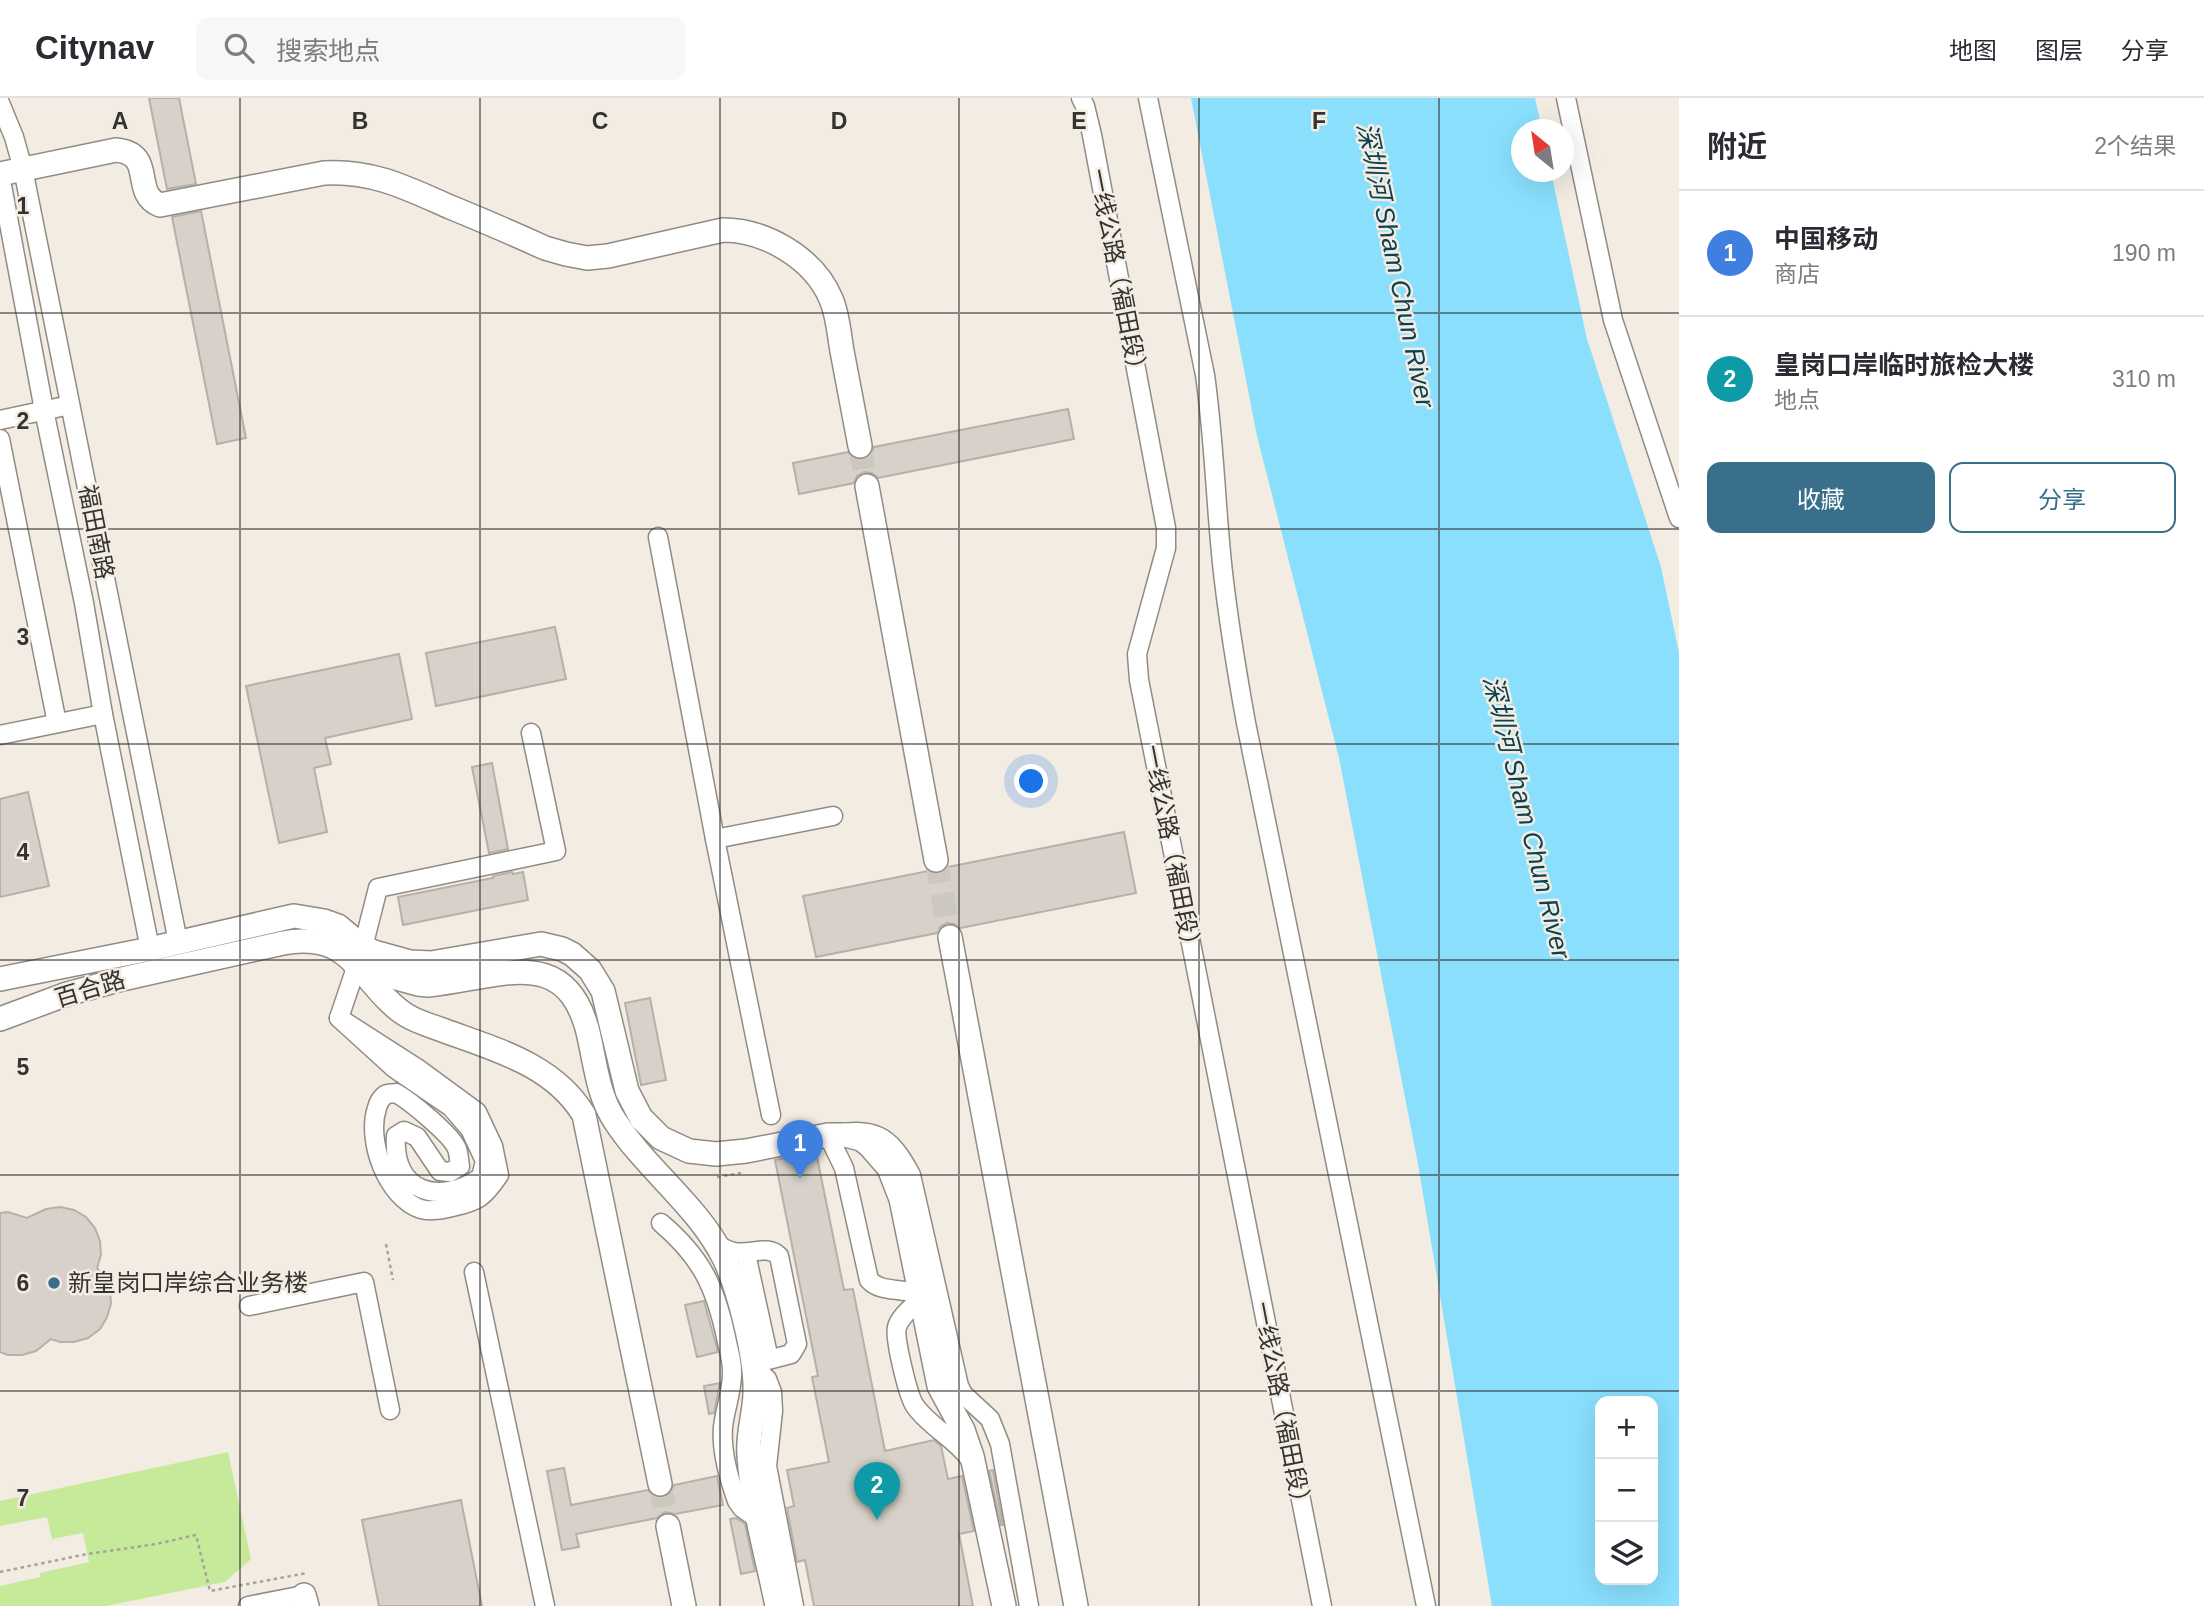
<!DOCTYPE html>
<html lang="zh">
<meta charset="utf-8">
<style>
:root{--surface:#fff;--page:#f7f7f7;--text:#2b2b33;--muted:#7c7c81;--line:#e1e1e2;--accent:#396f8a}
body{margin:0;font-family:Arial,"Noto Sans SC",sans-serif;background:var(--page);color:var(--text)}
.controls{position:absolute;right:21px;bottom:21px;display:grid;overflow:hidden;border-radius:14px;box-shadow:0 7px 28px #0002}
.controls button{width:63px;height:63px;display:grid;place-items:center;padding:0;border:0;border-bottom:2px solid var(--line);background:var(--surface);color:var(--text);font:35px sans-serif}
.compass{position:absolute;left:1511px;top:21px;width:63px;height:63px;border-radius:50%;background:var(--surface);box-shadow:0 7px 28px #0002;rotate:330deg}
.you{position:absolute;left:1032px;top:684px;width:24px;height:24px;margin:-18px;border:5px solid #fff;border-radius:50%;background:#1a73e8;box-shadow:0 0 0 10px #1a73e833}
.badge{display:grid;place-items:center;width:46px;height:46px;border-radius:50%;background:var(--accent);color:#fff;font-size:23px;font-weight:700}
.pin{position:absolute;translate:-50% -58px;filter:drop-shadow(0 2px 4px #0008)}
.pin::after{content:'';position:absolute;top:37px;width:24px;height:21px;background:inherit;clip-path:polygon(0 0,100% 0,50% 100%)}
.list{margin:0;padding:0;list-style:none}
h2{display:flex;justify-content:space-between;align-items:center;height:91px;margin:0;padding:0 28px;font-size:30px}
h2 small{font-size:23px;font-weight:400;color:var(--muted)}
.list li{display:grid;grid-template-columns:46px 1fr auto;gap:21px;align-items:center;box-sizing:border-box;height:126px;padding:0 28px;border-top:2px solid var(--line)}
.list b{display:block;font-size:26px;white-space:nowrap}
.list p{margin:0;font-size:23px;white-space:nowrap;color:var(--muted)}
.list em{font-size:23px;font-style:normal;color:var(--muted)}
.actions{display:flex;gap:14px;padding:21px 28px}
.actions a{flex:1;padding:16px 0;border:2px solid var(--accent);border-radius:14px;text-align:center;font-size:24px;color:var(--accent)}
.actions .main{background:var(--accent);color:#fff}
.icon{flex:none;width:38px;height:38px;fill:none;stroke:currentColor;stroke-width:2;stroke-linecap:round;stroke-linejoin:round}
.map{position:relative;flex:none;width:1679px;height:1508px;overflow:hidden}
header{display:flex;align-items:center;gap:42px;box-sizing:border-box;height:98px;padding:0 35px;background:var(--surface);border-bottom:2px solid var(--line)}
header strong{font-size:33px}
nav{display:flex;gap:38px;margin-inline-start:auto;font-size:24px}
.search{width:490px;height:63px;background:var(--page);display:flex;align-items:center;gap:18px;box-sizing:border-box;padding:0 24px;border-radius:14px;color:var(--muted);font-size:26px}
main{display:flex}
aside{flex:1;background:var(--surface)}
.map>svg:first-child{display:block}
.green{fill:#c7ea9a}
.water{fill:#89dffc;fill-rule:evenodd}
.building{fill:#d7d1c9;stroke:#b6b1a8;stroke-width:2}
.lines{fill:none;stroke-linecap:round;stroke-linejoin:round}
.major-tunnel{stroke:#ccc7bf;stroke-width:23;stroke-dasharray:23 11;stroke-linecap:butt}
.minor-casing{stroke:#918b83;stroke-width:21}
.major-casing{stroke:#918b83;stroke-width:26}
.path{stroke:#a7a29c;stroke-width:2.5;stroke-dasharray:3.5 3.5;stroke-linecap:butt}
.minor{stroke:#fff;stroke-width:18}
.major{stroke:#fff;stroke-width:23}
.grid{fill:none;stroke:#35322f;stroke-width:2;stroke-opacity:0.55}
.poi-dot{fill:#396f8a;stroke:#f2ece3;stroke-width:2.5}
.labels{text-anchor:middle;stroke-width:5;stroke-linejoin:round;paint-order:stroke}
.street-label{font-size:24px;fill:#35322f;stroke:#f2ece3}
.poi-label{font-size:24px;fill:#35322f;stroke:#f2ece3;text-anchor:start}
.water-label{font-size:26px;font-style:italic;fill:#0c4150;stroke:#f2ece3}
.grid-label{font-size:23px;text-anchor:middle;font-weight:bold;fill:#35322f;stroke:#f2ece3;stroke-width:5;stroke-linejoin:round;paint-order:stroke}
</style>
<header>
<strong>Citynav</strong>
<div class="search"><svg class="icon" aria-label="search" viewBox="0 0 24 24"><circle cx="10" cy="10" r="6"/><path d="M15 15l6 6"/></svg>搜索地点</div>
<nav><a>地图</a><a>图层</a><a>分享</a></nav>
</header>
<main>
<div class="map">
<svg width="1679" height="1508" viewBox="0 0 1679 1508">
<rect width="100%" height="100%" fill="#f2ece3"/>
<polygon class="green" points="228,1354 251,1461 225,1484 106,1508 0,1508 0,1488 40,1479 40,1475 89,1464 83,1435 52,1441 47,1419 0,1428 0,1403"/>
<path class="water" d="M1191 0H1535L1542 31 1521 32V74H1551L1587 241 1661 469 1679 555V1508H1492L1418 1066 1339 660 1257 338ZM1600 1303H1653V1482H1600Z"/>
<g class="building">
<polygon points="149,0 179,0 196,86 167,91"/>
<polygon points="201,113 246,340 217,346 172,119"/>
<polygon points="1068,311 1074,341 878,380 872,375 864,374 857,378 854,385 799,396 793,365 848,354 855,361 863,362 870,358 874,349"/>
<polygon points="555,529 566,581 436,608 426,555"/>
<polygon points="399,556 412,621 325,640 331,666 314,670 327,734 279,745 246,588"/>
<polygon points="492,665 508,751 489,755 472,669"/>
<polygon points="28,694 49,788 0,799 0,701"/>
<polygon points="1124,734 1136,795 961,830 954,826 947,825 940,829 937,835 816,859 803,798 928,773 939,776 948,769"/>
<polygon points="512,774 513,776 523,774 528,802 403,827 398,799 493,780 493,778"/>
<polygon points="650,900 666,982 641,987 625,905"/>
<polygon points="816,1054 844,1192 853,1191 885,1353 934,1342 941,1348 948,1381 962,1378 974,1433 959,1436 973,1508 814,1508 805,1462 797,1464 787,1410 794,1408 787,1372 829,1364 812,1279 818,1278 775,1062"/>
<polygon points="60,1109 74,1112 86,1119 95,1130 100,1143 101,1157 97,1170 105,1179 110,1192 111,1206 107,1219 100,1231 88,1240 74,1244 60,1244 51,1241 36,1253 22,1257 8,1257 0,1254 0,1115 8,1114 27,1120 46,1111"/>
<polygon points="704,1203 718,1254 697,1259 685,1207"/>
<polygon points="720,1285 714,1315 709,1316 704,1288"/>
<polygon points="564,1370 571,1407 648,1392 655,1399 663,1399 670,1396 674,1387 717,1378 723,1407 675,1416 665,1414 657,1420 576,1436 579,1449 562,1452 547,1373"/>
<polygon points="993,1372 1003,1427 1001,1427 989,1373"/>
<polygon points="461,1402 482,1508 379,1508 362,1422"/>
<polygon points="736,1420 745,1426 755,1473 741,1476 730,1421"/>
</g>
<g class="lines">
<g class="major-tunnel">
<polyline points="860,348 867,388"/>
<polyline points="936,762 950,839"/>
<polyline points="660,1386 668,1428"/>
</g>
<defs>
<g id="minor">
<polyline points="1081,0 1085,8 1092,37 1166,430 1166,450 1137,556 1139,582 1322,1508"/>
<path d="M1148 0 1205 277C1213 333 1215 388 1220 444 1225 505 1235 564 1246 625L1426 1508"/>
<polyline points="1566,0 1613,222 1679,420"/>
<polyline points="0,5 14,39 23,71 178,844"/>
<polyline points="0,77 44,312 84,505 103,616 150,851"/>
<polyline points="0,322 70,307"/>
<polyline points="0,341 57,625"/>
<polyline points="658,439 715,741 771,1017"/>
<polyline points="0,637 103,616"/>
<polyline points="715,741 833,718"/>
<path d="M339 920 417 970 477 1014 493 1048 499 1077C484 1099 479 1103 452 1109 443 1111 430 1114 421 1111 387 1100 366 1042 377 1010 378 1006 381 1000 385 997 388 995 392 996 396 995 410 1003 452 1037 457 1051 459 1056 459 1063 460 1068L450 1074 440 1073 417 1039 404 1033 396 1038C392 1095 440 1108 481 1079L485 1063 470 1031 451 1009 394 970Z"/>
<polyline points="339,920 363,849 378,790 556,753 531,635"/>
<path d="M661 1125C701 1159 715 1188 726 1239 728 1251 733 1264 732 1276 732 1294 725 1311 723 1329 721 1352 729 1381 737 1403L742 1410 759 1422"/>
<path d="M714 1143C740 1168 763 1142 779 1158L797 1246 791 1256 764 1263 753 1268 767 1281 772 1294 773 1313 767 1368 794 1508"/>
<polyline points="746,1156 769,1261"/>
<polyline points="474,1174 545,1508"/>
<polyline points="249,1208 364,1184 390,1312"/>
<path d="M969 1360C954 1340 929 1328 915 1308 908 1298 894 1240 897 1229 900 1218 913 1209 921 1200 906 1187 883 1197 869 1182L844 1070 828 1037C873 1029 889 1035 911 1077L959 1288 963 1296 990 1321 1000 1346 1029 1508"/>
<polyline points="248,1508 304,1497"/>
</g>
<g id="major">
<path d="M0 76 116 52C157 56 130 95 160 107L324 75C372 72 407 90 450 109 482 122 514 136 545 150L566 156 587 160 608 158 723 132C765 132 814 160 831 201 838 217 839 236 842 253 848 285 854 317 860 348"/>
<polyline points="867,388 936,762"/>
<polyline points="950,839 1076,1508"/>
<path d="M356 869 418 886 428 887C499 880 570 842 590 943 596 971 599 999 615 1023 647 1072 698 1108 724 1160 739 1191 756 1260 755 1294 755 1315 747 1336 749 1357 752 1408 767 1458 777 1508"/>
<polyline points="0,881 150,851 294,818 324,823 338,828 363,849 374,854 410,864 431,865 541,846 562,851 572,856 590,872 603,893 627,993 641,1020 661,1040 689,1053 716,1056 746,1053 828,1037 845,1037 861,1041 869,1047 889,1070 901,1101 939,1288 963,1332 972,1358 1004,1508"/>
<path d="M0 921 67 896 122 881 283 845C299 842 315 842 331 848 360 861 378 900 406 917 417 924 432 928 445 933 497 952 554 967 584 1017L660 1386"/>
<polyline points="668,1428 684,1508"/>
<polyline points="304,1497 307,1508"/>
</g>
</defs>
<use href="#minor" class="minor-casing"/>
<use href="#major" class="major-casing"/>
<g class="path">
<polyline points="717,1079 741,1075"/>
<polyline points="386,1146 393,1182"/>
<polyline points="0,1474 87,1456 156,1446 196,1437 210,1493 307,1475"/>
</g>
<use href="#minor" class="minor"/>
<use href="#major" class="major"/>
</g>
<path class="grid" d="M240 0V1508M480 0V1508M720 0V1508M959 0V1508M1199 0V1508M1439 0V1508M0 215H1679M0 431H1679M0 646H1679M0 862H1679M0 1077H1679M0 1293H1679"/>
<circle class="poi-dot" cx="54" cy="1185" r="7"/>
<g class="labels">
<g class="street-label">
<text transform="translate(1118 177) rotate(79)" y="8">一线公路（福田段）</text>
<text transform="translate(96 434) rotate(79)" y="8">福田南路</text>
<text transform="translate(1172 753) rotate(79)" y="8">一线公路（福田段）</text>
<text transform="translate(90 891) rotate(-17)" y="8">百合路</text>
<text transform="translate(1282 1310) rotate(79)" y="8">一线公路（福田段）</text>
</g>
<g class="poi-label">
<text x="68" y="1193">新皇岗口岸综合业务楼</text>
</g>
<g class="water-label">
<text transform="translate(1396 167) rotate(78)" y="9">深圳河 Sham Chun River</text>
<text transform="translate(1527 719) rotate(76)" y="9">深圳河 Sham Chun River</text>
</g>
</g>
<g class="grid-label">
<text x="120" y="31">A</text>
<text x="360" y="31">B</text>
<text x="600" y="31">C</text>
<text x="839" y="31">D</text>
<text x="1079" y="31">E</text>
<text x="1319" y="31">F</text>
<text x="23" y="116">1</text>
<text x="23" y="331">2</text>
<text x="23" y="547">3</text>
<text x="23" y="762">4</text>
<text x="23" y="977">5</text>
<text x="23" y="1193">6</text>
<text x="23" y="1408">7</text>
</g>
</svg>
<div class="controls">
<button>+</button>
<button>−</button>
<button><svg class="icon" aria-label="layers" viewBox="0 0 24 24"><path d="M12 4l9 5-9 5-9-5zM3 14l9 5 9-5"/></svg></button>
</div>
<svg class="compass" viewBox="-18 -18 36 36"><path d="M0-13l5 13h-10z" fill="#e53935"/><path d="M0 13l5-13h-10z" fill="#7c7c81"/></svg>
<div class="you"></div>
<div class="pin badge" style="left:800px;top:1080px;background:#3f7fe0">1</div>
<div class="pin badge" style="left:877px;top:1422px;background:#0f9aa8">2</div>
</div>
<aside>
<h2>附近<small>2个结果</small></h2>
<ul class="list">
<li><span class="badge" style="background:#3f7fe0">1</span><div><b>中国移动</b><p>商店</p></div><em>190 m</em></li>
<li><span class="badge" style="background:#0f9aa8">2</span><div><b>皇岗口岸临时旅检大楼</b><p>地点</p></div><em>310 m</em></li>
</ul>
<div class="actions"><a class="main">收藏</a><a>分享</a></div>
</aside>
</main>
